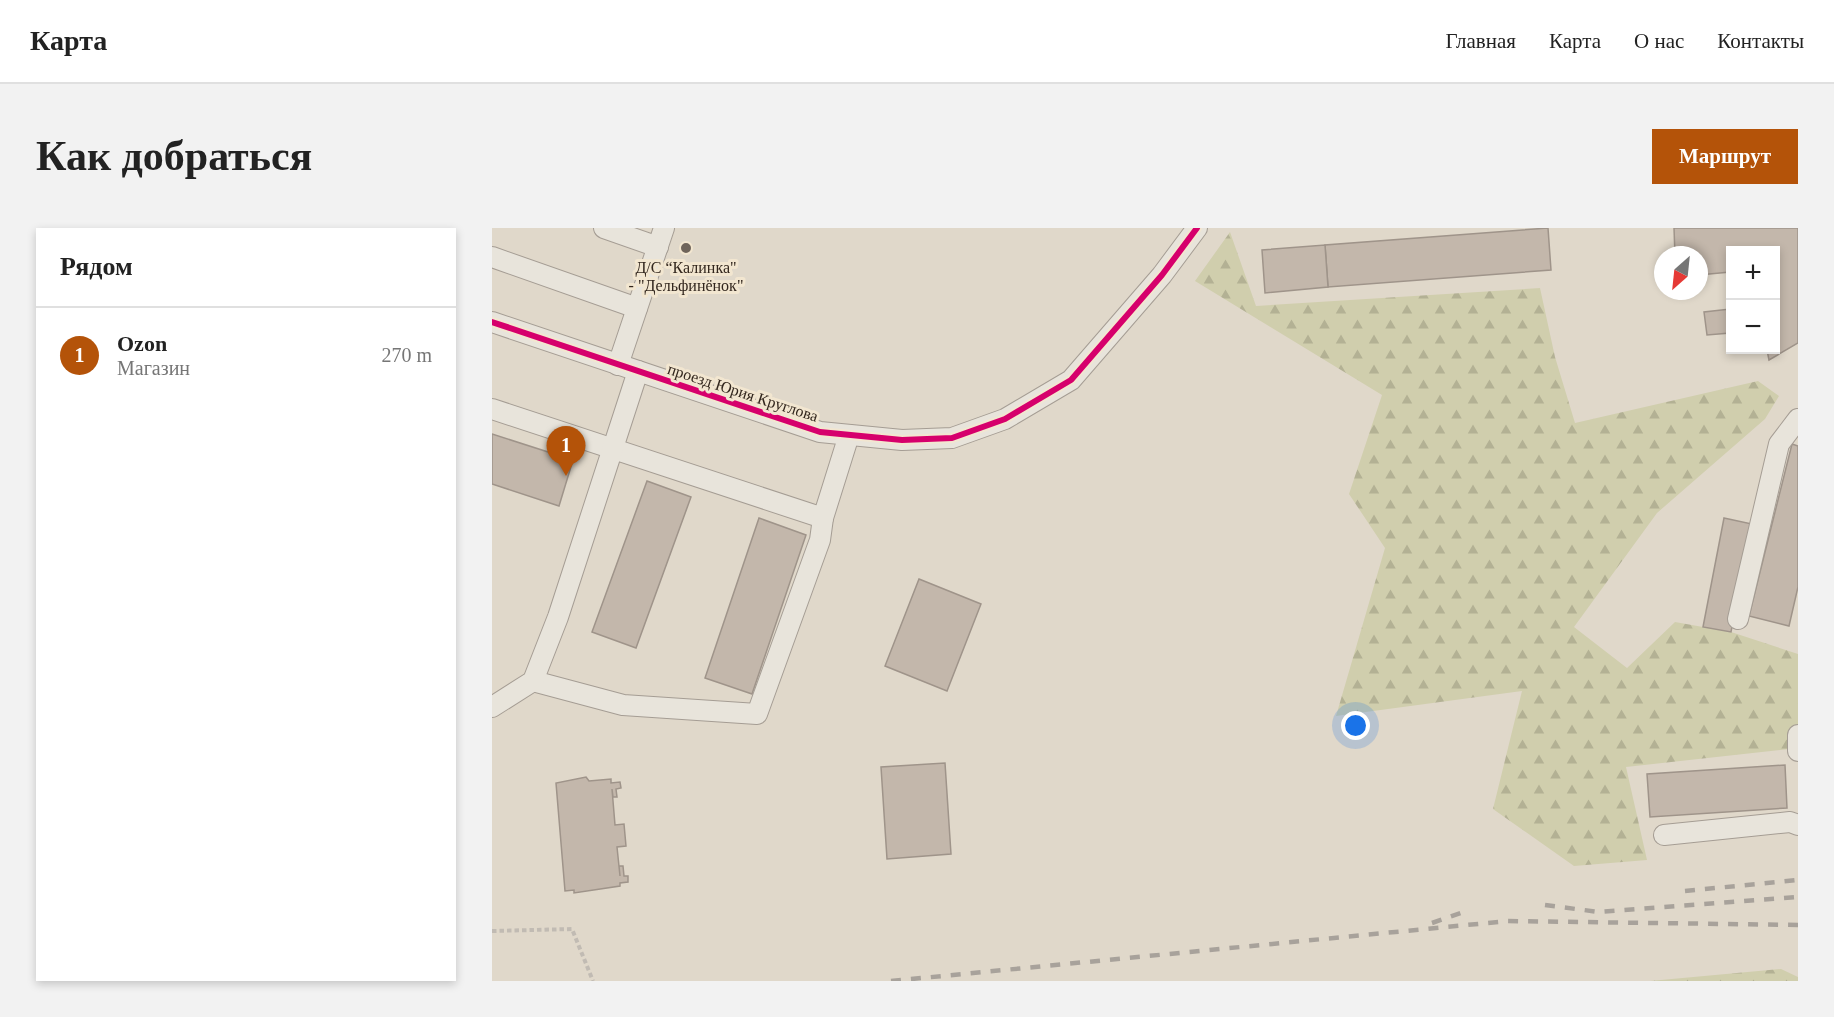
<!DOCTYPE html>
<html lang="ru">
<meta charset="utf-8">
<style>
:root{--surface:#fff;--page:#f2f2f2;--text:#222;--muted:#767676;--line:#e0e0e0;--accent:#b45309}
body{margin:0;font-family:"Times New Roman",serif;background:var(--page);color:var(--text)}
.controls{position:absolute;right:18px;top:18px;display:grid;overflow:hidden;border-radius:0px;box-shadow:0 3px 9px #0003}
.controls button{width:54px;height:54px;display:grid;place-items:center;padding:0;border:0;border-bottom:2px solid var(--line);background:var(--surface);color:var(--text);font:30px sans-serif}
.compass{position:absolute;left:1162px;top:18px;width:54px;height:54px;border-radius:50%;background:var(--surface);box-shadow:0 3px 9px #0003;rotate:207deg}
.you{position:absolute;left:864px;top:498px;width:21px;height:21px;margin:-15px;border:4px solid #fff;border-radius:50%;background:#1a73e8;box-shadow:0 0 0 9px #1a73e833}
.badge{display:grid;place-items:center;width:39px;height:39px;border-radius:50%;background:var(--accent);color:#fff;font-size:20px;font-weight:700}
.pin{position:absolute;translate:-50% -50px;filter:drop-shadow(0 2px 3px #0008)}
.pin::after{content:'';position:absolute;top:32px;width:21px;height:18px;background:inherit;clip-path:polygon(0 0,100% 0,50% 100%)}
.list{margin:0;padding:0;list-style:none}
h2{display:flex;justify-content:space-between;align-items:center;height:78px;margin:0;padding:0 24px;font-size:26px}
h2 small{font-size:20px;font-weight:400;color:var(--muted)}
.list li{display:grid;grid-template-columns:39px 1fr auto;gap:18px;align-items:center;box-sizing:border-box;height:96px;padding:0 24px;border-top:2px solid var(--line)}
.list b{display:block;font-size:22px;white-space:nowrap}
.list p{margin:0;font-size:20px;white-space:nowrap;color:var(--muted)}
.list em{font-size:20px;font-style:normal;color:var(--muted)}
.map{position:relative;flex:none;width:1306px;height:753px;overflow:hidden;border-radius:0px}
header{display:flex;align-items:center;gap:36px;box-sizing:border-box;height:84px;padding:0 30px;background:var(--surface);border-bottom:2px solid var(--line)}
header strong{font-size:28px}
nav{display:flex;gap:33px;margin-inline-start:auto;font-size:21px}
.intro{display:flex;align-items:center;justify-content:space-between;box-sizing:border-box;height:144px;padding:0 36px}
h1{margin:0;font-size:42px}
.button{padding:15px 27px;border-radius:0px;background:var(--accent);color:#fff;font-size:21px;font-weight:700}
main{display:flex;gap:36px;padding:0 36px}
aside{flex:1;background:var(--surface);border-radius:0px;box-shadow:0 3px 9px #0003}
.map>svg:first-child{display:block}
.forest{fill:url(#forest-firs)}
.building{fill:#c3b7ab;stroke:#9f948a;stroke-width:1.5}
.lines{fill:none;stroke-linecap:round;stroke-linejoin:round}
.minor-casing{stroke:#a59d94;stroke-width:22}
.path{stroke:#c1bbb3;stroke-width:4;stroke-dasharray:4.5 3;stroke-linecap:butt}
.minor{stroke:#e8e4db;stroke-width:20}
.rail{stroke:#a8a29b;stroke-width:4.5;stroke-dasharray:10 10;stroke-linecap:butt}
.cycleway-casing{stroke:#f2e6d0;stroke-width:10}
.cycleway{stroke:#d6006c;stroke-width:6}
.poi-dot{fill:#6f645a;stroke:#f2e6d0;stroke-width:2}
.labels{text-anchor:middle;stroke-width:6;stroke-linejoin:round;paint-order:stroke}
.poi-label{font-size:16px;fill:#32261d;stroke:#f2e6d0}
.street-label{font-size:16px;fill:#32261d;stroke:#f2e6d0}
</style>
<header>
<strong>Карта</strong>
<nav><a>Главная</a><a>Карта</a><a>О нас</a><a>Контакты</a></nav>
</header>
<div class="intro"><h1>Как добраться</h1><a class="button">Маршрут</a></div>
<main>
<aside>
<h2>Рядом<small></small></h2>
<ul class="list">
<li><span class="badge">1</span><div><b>Ozon</b><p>Магазин</p></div><em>270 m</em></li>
</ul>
</aside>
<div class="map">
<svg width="1306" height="753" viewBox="0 0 1306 753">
<defs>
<pattern id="forest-firs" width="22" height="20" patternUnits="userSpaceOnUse" patternTransform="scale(1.5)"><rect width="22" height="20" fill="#d0cead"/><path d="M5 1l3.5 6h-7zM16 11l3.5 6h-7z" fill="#b3b194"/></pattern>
</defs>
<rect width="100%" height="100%" fill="#e0d8ca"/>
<g class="forest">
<polygon points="738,4 764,78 1048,60 1063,129 1083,195 1266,153 1287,168 1273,191 1165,285 1082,399 1135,440 1183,394 1239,404 1306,426 1306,520 1134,539 1155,632 1082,638 1001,581 1030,463 844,488 893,320 857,266 890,167 703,53"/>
<polygon points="1289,741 1306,749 1306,753 1158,753"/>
</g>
<g class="building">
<polygon points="1056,0 1059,42 836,59 833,17"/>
<polygon points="1182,0 1306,0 1306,115 1277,132 1275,122 1284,122 1284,22 1238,22 1238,44 1207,47 1207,27 1183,27"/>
<polygon points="833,17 836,59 773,65 770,22"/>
<polygon points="1238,81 1238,105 1215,107 1212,84"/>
<polygon points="0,206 81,232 67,278 0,256"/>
<polygon points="1300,216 1306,218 1306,359 1297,398 1257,388"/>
<polygon points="155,253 199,269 144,420 100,404"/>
<polygon points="267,290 314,307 260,466 213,450"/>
<polygon points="1232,290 1260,296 1239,404 1211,399"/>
<polygon points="427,351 489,376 455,463 393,438"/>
<polygon points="453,535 459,626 395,631 389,539"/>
<polygon points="1293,537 1295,580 1158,589 1155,546"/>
<polygon points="94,549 97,553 119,551 119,555 128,554 129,560 124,561 125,569 121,569 120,561 123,597 132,596 134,618 125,619 128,648 127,638 131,638 132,648 136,648 136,654 128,655 128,658 82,665 82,662 73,663 64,555"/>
</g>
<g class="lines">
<defs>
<g id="minor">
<polyline points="112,0 166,19"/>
<polyline points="0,29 145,80"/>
<polyline points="0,94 328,204 410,212 460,210 513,191 579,152 670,47 705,0"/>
<polyline points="126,137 172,0"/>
<polyline points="0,181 331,290 357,207"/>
<polyline points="1246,391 1287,216 1306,191"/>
<polyline points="41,453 131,477 265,486 328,312 331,290"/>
<polyline points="0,479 41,453 66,389 146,143"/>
<polyline points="1306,507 1306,523"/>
<polyline points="1172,607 1298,594 1306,597"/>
</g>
</defs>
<use href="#minor" class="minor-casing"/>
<polyline class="path" points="0,703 80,701 101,753"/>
<use href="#minor" class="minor"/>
<g class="rail">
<polyline points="1193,663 1306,652"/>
<polyline points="1053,677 1107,684 1306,669"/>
<polyline points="940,695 969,685"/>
<polyline points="399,753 1016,693 1306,697"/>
</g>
<defs>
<polyline id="cycleway" points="0,94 328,204 410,212 460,210 513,191 579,152 670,47 705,0"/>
</defs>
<use href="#cycleway" class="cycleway-casing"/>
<use href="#cycleway" class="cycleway"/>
</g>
<circle class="poi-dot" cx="194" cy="20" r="6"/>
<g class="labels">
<g class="poi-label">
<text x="194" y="45">Д/С “Калинка"<tspan x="194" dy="18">- "Дельфинёнок"</tspan></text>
</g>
<g class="street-label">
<text transform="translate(251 164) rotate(18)" y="6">проезд Юрия Круглова</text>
</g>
</g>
</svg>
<div class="controls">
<button>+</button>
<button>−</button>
</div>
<svg class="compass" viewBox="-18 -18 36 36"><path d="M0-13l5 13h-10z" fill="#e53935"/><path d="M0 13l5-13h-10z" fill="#767676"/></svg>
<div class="you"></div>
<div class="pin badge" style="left:74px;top:248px">1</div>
</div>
</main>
